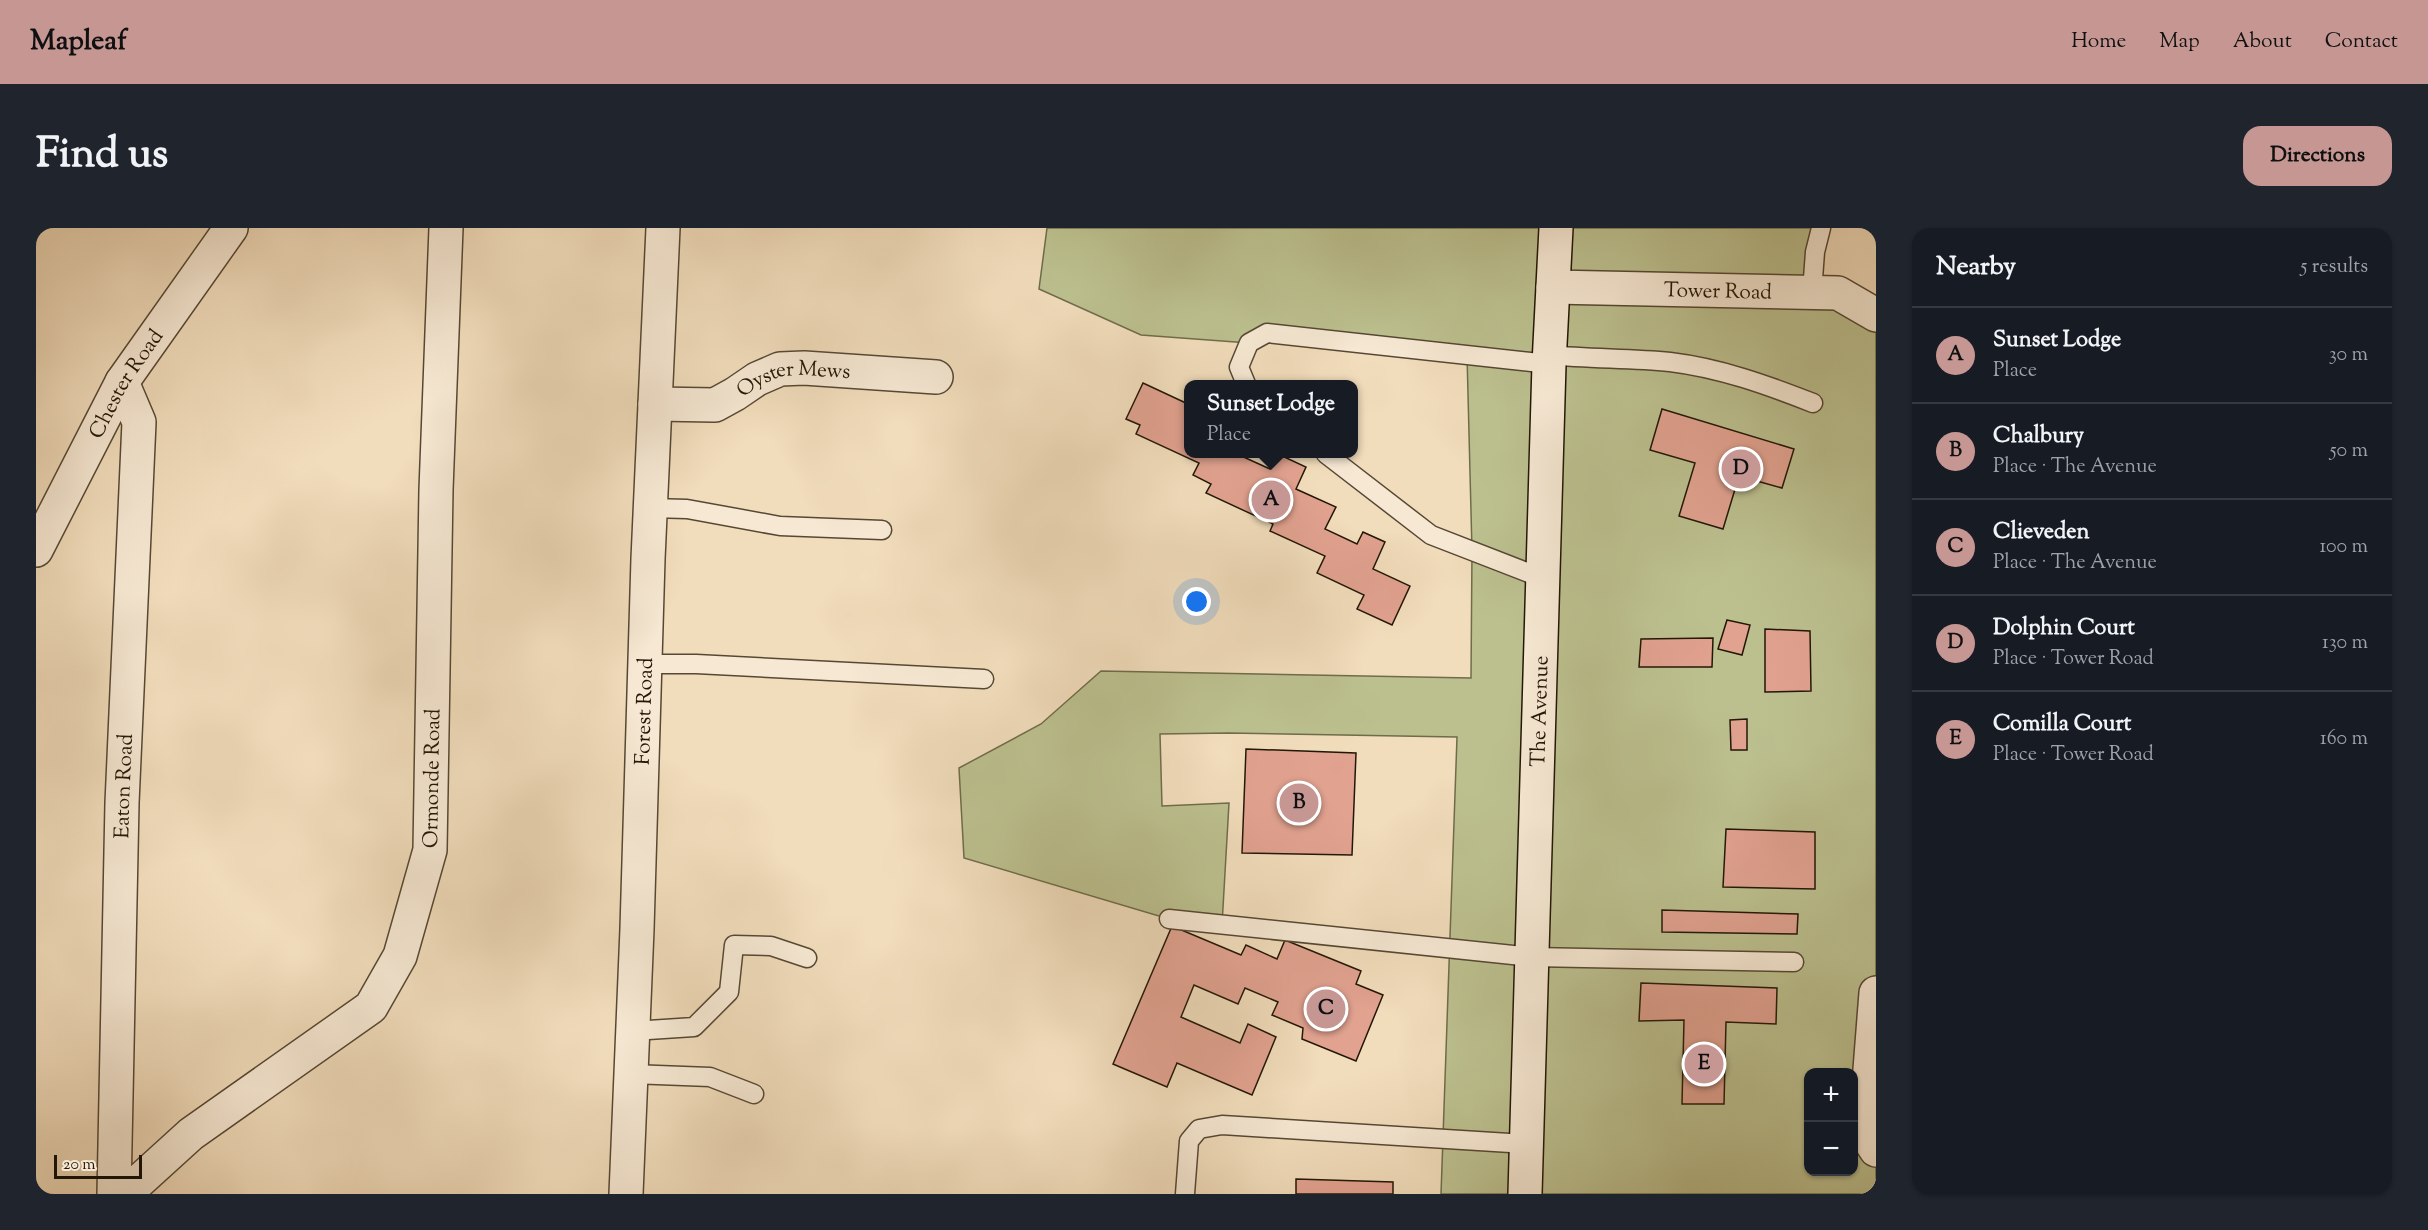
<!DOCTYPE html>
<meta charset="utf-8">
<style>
:root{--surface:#171b24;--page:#20242c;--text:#f1f3f6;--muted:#9ea1a6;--line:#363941;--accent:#c59692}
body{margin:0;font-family:"Sorts Mill Goudy",serif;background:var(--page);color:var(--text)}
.controls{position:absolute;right:18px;bottom:18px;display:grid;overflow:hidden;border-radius:12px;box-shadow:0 2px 4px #0004}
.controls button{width:54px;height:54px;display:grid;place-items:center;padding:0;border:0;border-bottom:2px solid var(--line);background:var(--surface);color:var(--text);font:30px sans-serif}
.scale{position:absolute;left:18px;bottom:15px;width:88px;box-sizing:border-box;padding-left:6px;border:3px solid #221707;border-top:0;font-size:16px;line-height:21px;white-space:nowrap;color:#221707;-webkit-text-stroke:4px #f6e8d3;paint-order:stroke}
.you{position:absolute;left:1161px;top:374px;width:21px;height:21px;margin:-15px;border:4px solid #fff;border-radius:50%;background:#1a73e8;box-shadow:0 0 0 9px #1a73e833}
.badge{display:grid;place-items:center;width:39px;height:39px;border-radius:50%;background:var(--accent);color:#111;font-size:20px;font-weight:700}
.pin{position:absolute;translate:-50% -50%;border:3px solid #fff;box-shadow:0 2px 6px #0006}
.popup{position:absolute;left:1148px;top:152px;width:174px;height:78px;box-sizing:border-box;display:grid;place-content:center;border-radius:12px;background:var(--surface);filter:drop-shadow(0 2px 4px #0005);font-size:20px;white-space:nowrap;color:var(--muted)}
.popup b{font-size:22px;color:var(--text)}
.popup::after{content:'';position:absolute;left:50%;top:100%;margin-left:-12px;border:12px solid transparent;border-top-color:var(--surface)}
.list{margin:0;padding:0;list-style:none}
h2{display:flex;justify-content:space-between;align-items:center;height:78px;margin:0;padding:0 24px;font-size:26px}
h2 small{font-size:20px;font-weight:400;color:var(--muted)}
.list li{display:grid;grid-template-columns:39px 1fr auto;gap:18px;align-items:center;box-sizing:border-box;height:96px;padding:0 24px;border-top:2px solid var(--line)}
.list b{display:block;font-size:22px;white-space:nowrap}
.list p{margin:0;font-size:20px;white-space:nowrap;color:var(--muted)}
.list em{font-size:20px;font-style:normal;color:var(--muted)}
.map{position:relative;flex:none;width:1840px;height:966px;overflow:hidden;border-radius:18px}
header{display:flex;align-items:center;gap:36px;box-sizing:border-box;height:84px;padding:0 30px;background:var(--accent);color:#111}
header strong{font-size:28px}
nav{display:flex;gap:33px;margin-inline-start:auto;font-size:21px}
.intro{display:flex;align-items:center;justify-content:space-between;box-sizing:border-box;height:144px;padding:0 36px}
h1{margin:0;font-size:42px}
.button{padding:15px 27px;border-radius:18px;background:var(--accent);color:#111;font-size:21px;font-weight:700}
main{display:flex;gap:36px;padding:0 36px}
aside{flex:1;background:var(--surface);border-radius:18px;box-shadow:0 2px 4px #0004}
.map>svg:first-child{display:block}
.green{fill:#bcc08f;stroke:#6f6c4b;stroke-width:1.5;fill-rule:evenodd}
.building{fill:#e1a290;stroke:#221707;stroke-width:1.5}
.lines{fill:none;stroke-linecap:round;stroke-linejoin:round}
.service-casing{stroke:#564834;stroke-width:21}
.minor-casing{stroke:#564834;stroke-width:36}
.secondary-casing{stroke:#221707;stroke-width:36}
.service{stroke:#f6e8d3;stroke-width:18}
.minor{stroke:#f6e8d3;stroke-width:33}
.secondary{stroke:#f6e8d3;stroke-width:33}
.labels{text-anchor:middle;stroke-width:6;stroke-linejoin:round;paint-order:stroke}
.street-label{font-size:21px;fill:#221707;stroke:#f6e8d3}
</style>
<header>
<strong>Mapleaf</strong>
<nav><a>Home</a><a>Map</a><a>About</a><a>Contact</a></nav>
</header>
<div class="intro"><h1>Find us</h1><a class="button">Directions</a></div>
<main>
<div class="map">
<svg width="1840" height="966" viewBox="0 0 1840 966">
<rect width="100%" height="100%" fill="#f1dcbb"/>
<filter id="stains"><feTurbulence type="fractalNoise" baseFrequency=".00333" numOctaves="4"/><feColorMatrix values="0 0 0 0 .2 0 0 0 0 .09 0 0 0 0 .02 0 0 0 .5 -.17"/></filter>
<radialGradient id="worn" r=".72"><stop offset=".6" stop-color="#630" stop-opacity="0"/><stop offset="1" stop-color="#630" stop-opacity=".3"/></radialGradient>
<path class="green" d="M1011 0H1785L1776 64 1840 87V966H1405L1421 509 1192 505 1124 506 1126 578 1193 575 1186 697 1133 691 928 630 923 540 1005 496 1065 443 1435 450 1436 323 1431 127 1258 107 1213 115 1105 107 1003 61ZM1772 844H1818V944H1772Z"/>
<g class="building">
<polygon points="1107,155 1152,176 1152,174 1152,226 1201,226 1234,241 1242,226 1270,239 1260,261 1300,279 1289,301 1321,316 1327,304 1349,314 1337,341 1374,358 1356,397 1321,381 1328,367 1281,345 1289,328 1234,303 1237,296 1170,265 1175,256 1157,247 1163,235 1100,206 1104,197 1090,191"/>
<polygon points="1626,181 1758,221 1746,260 1703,248 1687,301 1643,288 1659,235 1614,222"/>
<polygon points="1691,392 1714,397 1706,427 1682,421"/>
<polygon points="1729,401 1774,403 1775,463 1729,464"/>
<polygon points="1677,410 1676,439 1603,439 1605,411"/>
<polygon points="1711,491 1711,522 1695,522 1694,492"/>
<polygon points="1210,521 1320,525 1316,627 1206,625"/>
<polygon points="1690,601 1779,604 1779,661 1687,659"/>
<polygon points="1626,682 1762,686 1761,706 1626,704"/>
<polygon points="1136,698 1205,727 1210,717 1241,731 1249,712 1325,743 1320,756 1347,767 1320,833 1266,811 1267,800 1236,787 1242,774 1209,760 1202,776 1158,757 1145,789 1204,815 1212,796 1240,809 1216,867 1141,835 1131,859 1077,836"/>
<polygon points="1605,755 1741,760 1740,796 1690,794 1688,876 1646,876 1648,792 1603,793"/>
<polygon points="1260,951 1357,954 1357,966 1260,966"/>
</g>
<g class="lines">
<defs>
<g id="service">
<polyline points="1776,64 1779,24 1785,0"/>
<path d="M1514 127C1554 131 1594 130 1634 134 1684 140 1731 157 1777 175"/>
<polyline points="1210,156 1203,139 1213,115 1231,105 1513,136"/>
<polyline points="1290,226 1395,307 1506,350"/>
<polyline points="614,280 651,281 744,298 846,302"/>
<polyline points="609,436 660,436 948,451"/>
<polyline points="1133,691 1496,729 1758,734"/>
<polyline points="597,803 658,799 693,764 698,717 735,718 771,730"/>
<polyline points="595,846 674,849 718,866"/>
<polyline points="1149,966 1153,913 1163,901 1186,897 1491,916"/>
</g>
<g id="minor">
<path id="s1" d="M1517 59 1802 65 1840 87"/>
<path id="s2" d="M619 176 679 177 699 166 721 151 744 141 768 140 900 149"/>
<path id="s3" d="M0 322 86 154 195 0"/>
<polyline points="1840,765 1829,905 1840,922"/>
<path id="s4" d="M78 966 86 575 103 194 86 154"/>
<path id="s5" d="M89 966 155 906 335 779 364 728 394 622 400 262 410 0"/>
<path id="s6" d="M590 966 601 701 612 331 627 0"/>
</g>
<g id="secondary">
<path id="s7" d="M1489 966 1513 136 1520 0"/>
</g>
</defs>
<use href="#service" class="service-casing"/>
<use href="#minor" class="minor-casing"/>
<use href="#secondary" class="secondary-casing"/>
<use href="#service" class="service"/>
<use href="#minor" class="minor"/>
<use href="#secondary" class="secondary"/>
</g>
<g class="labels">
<g class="street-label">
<text dy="7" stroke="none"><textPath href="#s1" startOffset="165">Tower Road</textPath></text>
<text dy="7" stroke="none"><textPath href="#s3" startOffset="189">Chester Road</textPath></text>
<text dy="7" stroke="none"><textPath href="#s2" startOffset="146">Oyster Mews</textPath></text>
<text dy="7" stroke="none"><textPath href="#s6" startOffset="483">Forest Road</textPath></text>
<text dy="7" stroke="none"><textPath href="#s7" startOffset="483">The Avenue</textPath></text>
<text dy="7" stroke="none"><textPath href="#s5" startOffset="550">Ormonde Road</textPath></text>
<text dy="7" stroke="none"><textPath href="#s4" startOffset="408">Eaton Road</textPath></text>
</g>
</g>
<rect width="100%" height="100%" filter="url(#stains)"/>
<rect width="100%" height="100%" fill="url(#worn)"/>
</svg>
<div class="controls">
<button>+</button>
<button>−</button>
</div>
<div class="scale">20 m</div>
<div class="you"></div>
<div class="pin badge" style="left:1235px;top:272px">A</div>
<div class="popup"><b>Sunset Lodge</b>Place</div>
<div class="pin badge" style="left:1263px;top:575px">B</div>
<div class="pin badge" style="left:1290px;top:781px">C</div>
<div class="pin badge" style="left:1705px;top:241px">D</div>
<div class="pin badge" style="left:1668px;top:836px">E</div>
</div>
<aside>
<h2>Nearby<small>5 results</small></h2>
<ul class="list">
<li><span class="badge">A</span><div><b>Sunset Lodge</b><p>Place</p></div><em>30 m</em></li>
<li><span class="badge">B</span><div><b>Chalbury</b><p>Place · The Avenue</p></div><em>50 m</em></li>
<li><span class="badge">C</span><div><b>Clieveden</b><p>Place · The Avenue</p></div><em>100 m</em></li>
<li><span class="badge">D</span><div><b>Dolphin Court</b><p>Place · Tower Road</p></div><em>130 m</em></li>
<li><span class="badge">E</span><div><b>Comilla Court</b><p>Place · Tower Road</p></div><em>160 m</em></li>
</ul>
</aside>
</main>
